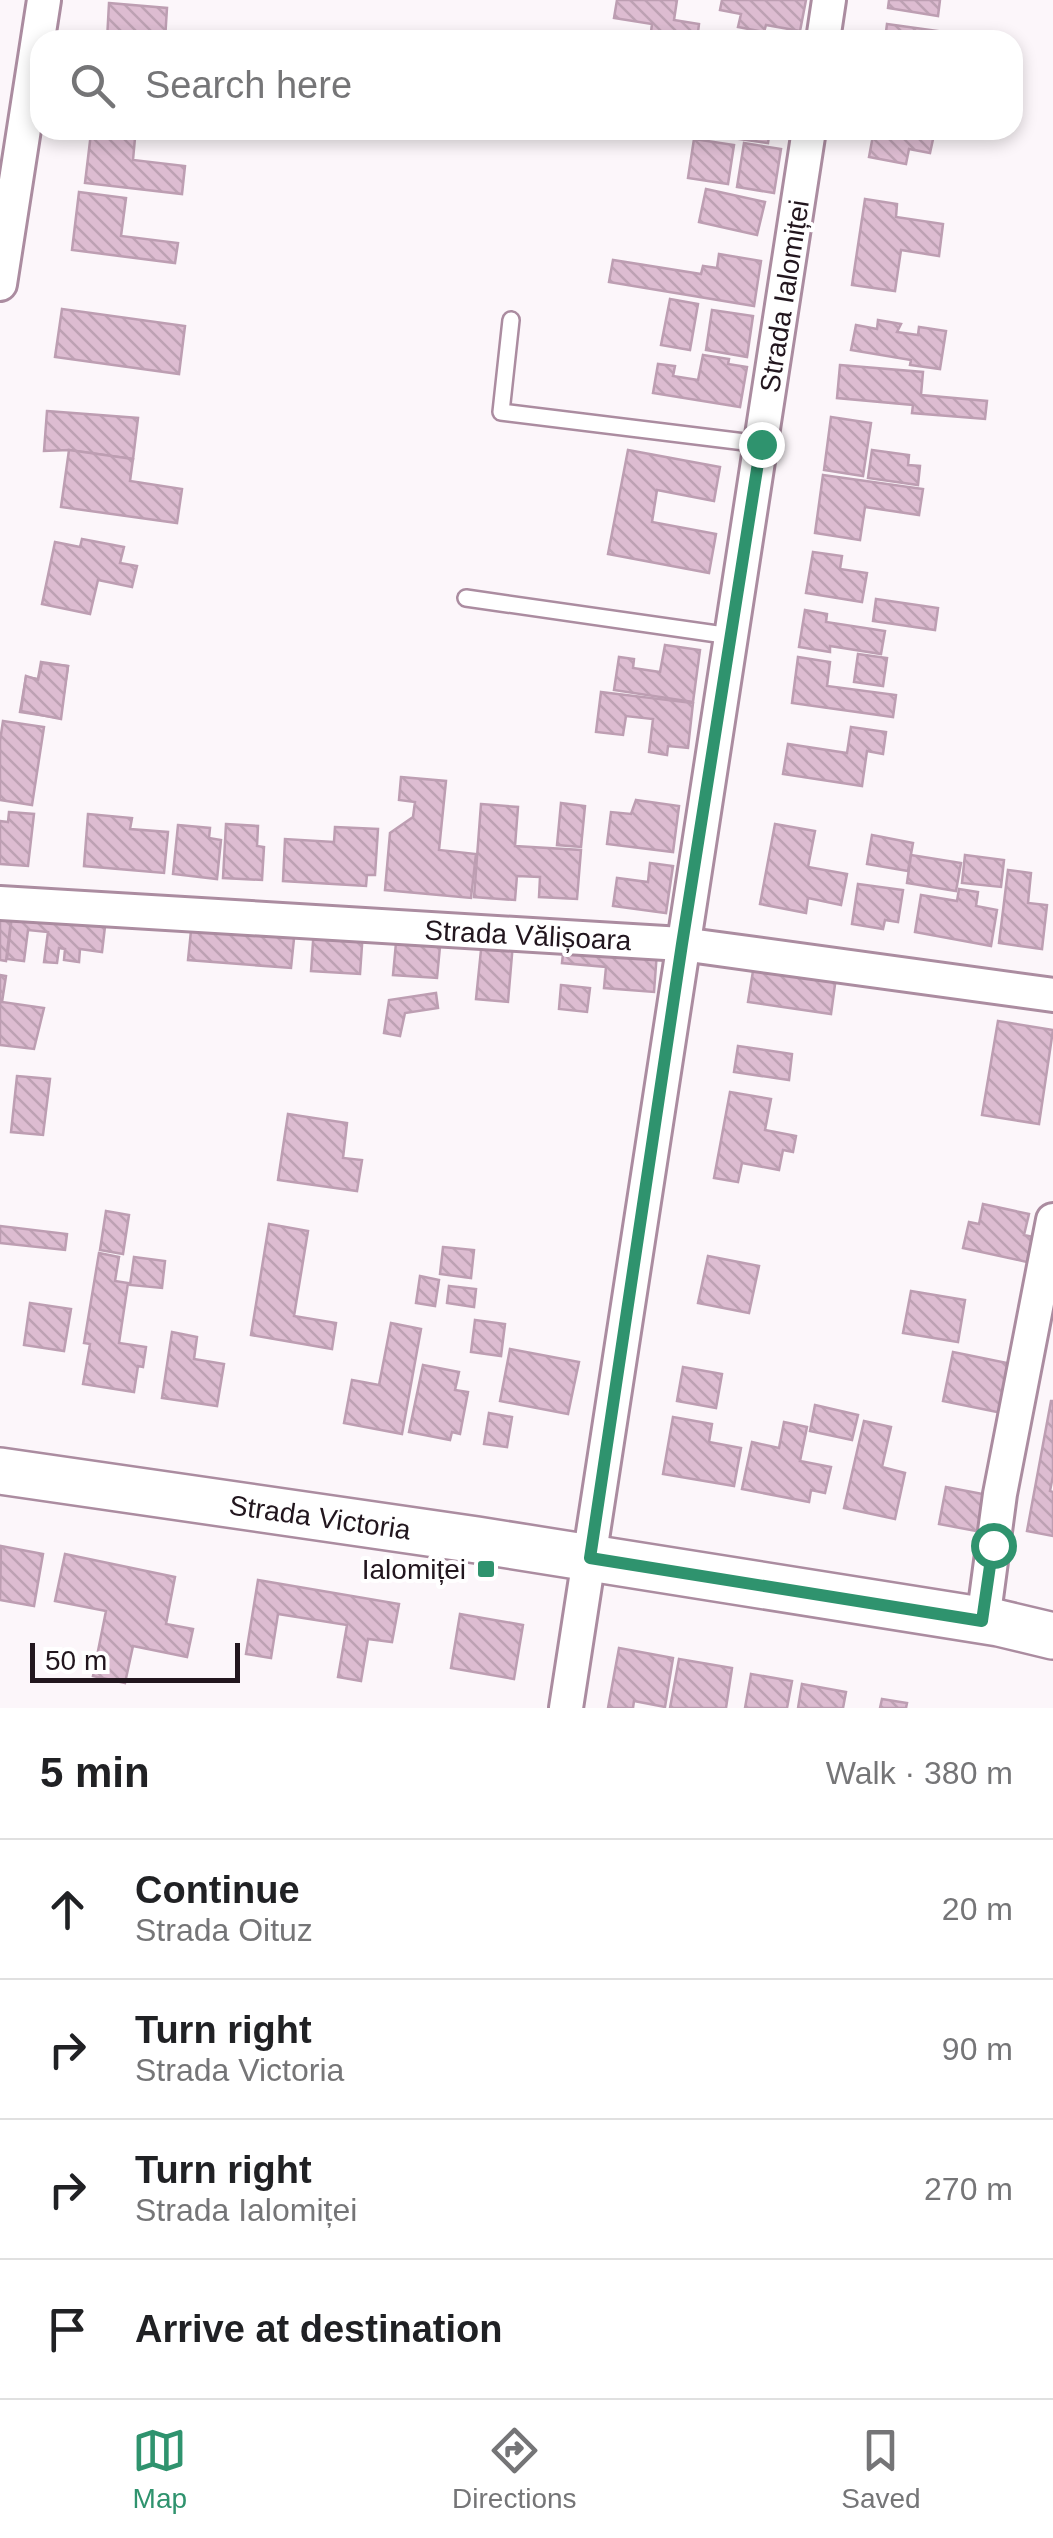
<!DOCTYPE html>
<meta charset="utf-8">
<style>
:root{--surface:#fff;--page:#f6f6f6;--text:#202124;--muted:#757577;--line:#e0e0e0;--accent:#2f936e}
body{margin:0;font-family:Helvetica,sans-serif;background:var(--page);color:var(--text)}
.scale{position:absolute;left:30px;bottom:25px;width:210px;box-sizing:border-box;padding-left:10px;border:5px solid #22161e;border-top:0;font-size:28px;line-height:35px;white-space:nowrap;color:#22161e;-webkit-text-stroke:8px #fff;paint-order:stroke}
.stop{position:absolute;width:30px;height:30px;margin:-22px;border:8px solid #2f936e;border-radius:50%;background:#fff}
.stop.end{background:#2f936e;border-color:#fff;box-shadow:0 2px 10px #0008}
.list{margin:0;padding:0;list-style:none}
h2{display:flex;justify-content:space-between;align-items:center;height:130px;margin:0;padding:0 40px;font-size:42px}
h2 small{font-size:32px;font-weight:400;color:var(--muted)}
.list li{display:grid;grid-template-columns:65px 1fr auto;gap:30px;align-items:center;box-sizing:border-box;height:140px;padding:0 40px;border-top:2px solid var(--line)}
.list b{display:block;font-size:38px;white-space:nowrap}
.list p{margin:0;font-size:32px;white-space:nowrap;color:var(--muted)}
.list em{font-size:32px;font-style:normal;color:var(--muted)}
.icon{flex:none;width:55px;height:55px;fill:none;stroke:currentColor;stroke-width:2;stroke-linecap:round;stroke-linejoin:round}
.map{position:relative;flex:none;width:1053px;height:1708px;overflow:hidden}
.search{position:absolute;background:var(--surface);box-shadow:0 5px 15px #0003;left:30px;right:30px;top:30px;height:110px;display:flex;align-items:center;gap:25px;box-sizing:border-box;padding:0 35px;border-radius:30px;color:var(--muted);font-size:38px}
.sheet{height:690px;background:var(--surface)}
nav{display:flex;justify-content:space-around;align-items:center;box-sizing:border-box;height:140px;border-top:2px solid var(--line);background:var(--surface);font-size:28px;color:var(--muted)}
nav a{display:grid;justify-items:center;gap:5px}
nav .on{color:var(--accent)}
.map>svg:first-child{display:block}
.building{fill:url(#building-back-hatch);stroke:#bd9eb2;stroke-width:2.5}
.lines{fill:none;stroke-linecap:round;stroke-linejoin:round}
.lane-casing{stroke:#ab8ca0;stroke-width:20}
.street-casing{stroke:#ab8ca0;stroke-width:38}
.secondary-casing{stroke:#ab8ca0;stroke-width:50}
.lane{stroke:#fff;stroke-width:15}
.street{stroke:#fff;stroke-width:32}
.secondary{stroke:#fff;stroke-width:45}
.route{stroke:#2f936e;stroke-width:12}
.poi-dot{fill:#2f936e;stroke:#fff;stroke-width:4}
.labels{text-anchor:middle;stroke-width:8;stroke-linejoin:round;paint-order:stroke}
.street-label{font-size:28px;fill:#22161e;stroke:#fff}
.poi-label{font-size:28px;fill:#22161e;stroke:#fff;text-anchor:end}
</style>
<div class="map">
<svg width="1053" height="1708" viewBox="0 0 1053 1708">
<defs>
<pattern id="building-back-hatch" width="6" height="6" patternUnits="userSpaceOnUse" patternTransform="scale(2.5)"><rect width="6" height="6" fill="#ddbcd1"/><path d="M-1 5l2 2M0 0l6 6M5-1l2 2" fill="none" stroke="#bda1b3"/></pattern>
</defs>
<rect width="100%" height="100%" fill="#fcf6fa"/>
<g class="building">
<polygon points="617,0 677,0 674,20 699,24 697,40 650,40 652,24 614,18"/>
<polygon points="722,0 806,0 800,31 766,25 764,32 738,27 741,14 720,10"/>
<polygon points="889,0 940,0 938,16 888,8"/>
<polygon points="109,3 167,8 165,40 107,40"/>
<polygon points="887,24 938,31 937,40 885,40"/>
<polygon points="139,130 189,130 188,136"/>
<polygon points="685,130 729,130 728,138 684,132"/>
<polygon points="740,130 770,130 768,143 739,139"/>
<polygon points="874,130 935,130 930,153 909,149 906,164 869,157"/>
<polygon points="91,133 135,138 133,160 185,166 182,194 85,183"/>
<polygon points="694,139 734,145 728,184 688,178"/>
<polygon points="744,143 781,149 774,193 737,187"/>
<polygon points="706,189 765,202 757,235 699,222"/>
<polygon points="79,192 126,198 121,236 178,243 175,263 72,250"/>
<polygon points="865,199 897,204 896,217 943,224 939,256 901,250 895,291 852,285"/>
<polygon points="719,254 761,261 754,306 609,282 613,260 701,274 703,266 717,268"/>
<polygon points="670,299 698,304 690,350 661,345"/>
<polygon points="62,309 185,326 179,374 55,357"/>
<polygon points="712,310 753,316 747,357 706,350"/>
<polygon points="878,320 901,324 897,332 918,335 919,327 946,331 940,369 910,365 911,360 851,350 856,325 877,329"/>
<polygon points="703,355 729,359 728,364 747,367 740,407 653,393 658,364 675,366 673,376 698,380"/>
<polygon points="840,365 923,372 921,395 987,401 985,419 912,413 913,405 837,398"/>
<polygon points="47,411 138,418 133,459 69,450 44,451"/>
<polygon points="831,417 871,423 863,476 824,470"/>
<polygon points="69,450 133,459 130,481 182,489 177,523 61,507"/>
<polygon points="628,450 720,467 714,501 657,490 652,522 716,534 709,573 608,554"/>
<polygon points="872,450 909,455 908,465 920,466 918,485 868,478"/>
<polygon points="823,475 923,489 919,515 865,507 860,540 815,533"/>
<polygon points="82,539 124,547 120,563 137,566 132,587 98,580 90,614 42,604 55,542 80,547"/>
<polygon points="813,552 842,556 840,569 867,573 862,602 806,593"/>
<polygon points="876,599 938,608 935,630 873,621"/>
<polygon points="805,610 827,614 826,622 885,631 881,654 830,646 830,652 799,647"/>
<polygon points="665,645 700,650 693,702 614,690 619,657 634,659 633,668 660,672"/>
<polygon points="858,654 887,658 883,686 854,682"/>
<polygon points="798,657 830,662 827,686 896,695 893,717 792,703"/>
<polygon points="41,662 68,666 60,718 20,712 26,677 38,679"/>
<polygon points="42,663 68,666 61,719 21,711 26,676 38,680"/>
<polygon points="601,692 693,703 688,748 668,746 667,755 649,752 653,719 626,716 623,735 596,732"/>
<polygon points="3,721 44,727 32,805 0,800 0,741"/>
<polygon points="851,727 886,732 883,754 867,751 862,786 783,774 788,744 847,753"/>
<polygon points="401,777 446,781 439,850 476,854 471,898 385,890 390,833 413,817 415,802 399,800"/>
<polygon points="636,800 679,806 673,852 607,844 611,812 631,814"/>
<polygon points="561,803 585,806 581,847 557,845"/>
<polygon points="481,804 518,807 515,846 581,850 577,899 539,897 540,877 517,876 515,900 474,897"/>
<polygon points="9,812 34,814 28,866 0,864 0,821 8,822"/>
<polygon points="88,814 132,818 130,829 168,832 164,873 84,866"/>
<polygon points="226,824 258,826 257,846 264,847 262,880 223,878"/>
<polygon points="775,824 815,831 808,867 847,874 841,905 808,898 806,913 760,904"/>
<polygon points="178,825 210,828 209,838 221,840 217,879 173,874"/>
<polygon points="335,827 378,829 375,875 367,875 366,886 283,881 285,839 334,842"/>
<polygon points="872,835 913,843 908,871 867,864"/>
<polygon points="911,855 961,863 956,891 907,883"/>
<polygon points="965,855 1004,860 1001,887 962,883"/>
<polygon points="650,863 673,866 666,913 613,906 617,878 648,882"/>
<polygon points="1008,870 1031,873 1028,903 1047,905 1042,949 999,943"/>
<polygon points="858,884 903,890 898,922 885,920 883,929 852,924"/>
<polygon points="959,889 978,892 976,906 997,910 991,946 915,932 921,895 957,901"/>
<polygon points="13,906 106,918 102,952 80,949 79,962 64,960 65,949 59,948 57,963 44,962 48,932 28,930 24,961 7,959"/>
<polygon points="0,910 12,912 6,961 0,960"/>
<polygon points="192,921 295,929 291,968 188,960"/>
<polygon points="314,927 363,931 360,974 311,971"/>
<polygon points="397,932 441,936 437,978 393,975"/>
<polygon points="482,940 513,943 508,1002 476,999"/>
<polygon points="564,944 657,952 654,992 604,988 606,967 562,963"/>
<polygon points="754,965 836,977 831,1014 748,1002"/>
<polygon points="0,975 6,976 2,1002 44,1008 34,1049 0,1045"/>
<polygon points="561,985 590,988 587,1012 559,1009"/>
<polygon points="436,993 438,1008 405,1013 400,1036 384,1033 389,1000"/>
<polygon points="998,1021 1053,1030 1039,1124 982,1115"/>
<polygon points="738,1046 792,1054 789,1080 734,1072"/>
<polygon points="17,1076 50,1079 43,1135 11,1132"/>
<polygon points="730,1092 771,1099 765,1130 796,1136 793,1152 783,1150 779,1170 742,1163 738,1182 714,1178"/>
<polygon points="288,1114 347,1123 343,1158 362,1160 357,1191 278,1180"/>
<polygon points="983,1204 1029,1214 1024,1235 1033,1237 1027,1262 963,1248 969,1222 979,1224"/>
<polygon points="106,1211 129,1215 123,1254 100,1250"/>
<polygon points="269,1224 308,1231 294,1316 336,1323 332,1349 251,1335"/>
<polygon points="0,1226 67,1234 65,1250 0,1243"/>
<polygon points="443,1247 474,1250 471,1278 440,1274"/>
<polygon points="99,1253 119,1257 115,1281 128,1283 119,1343 146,1347 143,1367 138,1366 134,1392 83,1384 90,1344 84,1343"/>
<polygon points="708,1256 759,1266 749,1313 698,1303"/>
<polygon points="134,1257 165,1261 162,1288 130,1285"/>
<polygon points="420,1276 439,1280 435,1306 416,1303"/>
<polygon points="449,1286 476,1289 474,1307 447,1303"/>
<polygon points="911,1291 965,1300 958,1342 903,1333"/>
<polygon points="30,1303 71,1309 64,1351 24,1345"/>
<polygon points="475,1320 505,1324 501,1356 471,1352"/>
<polygon points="391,1323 421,1329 402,1434 344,1423 352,1380 379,1385"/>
<polygon points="172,1332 197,1337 194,1359 224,1364 217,1406 162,1398"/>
<polygon points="510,1349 579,1362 568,1414 500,1401"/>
<polygon points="953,1352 1017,1365 1007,1414 943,1401"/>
<polygon points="423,1365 459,1372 455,1390 468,1392 460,1434 452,1432 450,1440 409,1432"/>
<polygon points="683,1367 722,1374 716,1408 677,1401"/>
<polygon points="1051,1401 1053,1401 1053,1476 1050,1491 1053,1492 1053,1536 1027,1531"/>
<polygon points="815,1405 858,1415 852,1440 810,1431"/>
<polygon points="489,1413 512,1417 507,1447 484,1444"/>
<polygon points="673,1417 712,1424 709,1442 741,1448 734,1486 663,1474"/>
<polygon points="864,1421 891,1427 882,1467 905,1473 895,1519 844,1508"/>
<polygon points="784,1422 807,1427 800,1461 831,1467 825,1493 811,1490 809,1502 742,1489 752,1442 779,1448"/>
<polygon points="946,1487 993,1496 987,1533 939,1524"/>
<polygon points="1,1546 43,1554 34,1606 0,1600"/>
<polygon points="65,1554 175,1577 166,1624 193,1629 187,1657 133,1646 125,1683 93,1676 106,1611 55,1601"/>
<polygon points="258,1580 399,1604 392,1642 368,1639 361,1681 338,1677 347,1625 278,1614 271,1658 246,1654"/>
<polygon points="460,1614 523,1625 514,1679 451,1668"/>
<polygon points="619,1648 673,1658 665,1707 634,1701 633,1708 608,1708"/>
<polygon points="679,1659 732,1668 726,1708 670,1708"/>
<polygon points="751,1674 792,1681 787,1708 745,1708"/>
<polygon points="802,1684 846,1692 843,1708 798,1708"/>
<polygon points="882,1699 907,1703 906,1708 880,1708"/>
</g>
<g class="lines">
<defs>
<g id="lane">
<polyline points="511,320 501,412 761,444"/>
<polyline points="466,598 731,636"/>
</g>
<g id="street">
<polyline points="823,40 829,0"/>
<polyline points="0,284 44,0"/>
<polyline points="0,903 682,944 1053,995"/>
<polyline points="983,1621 1000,1494 1053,1220"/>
<polyline points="566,1708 809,130"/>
</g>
<polyline id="secondary" points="0,1471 477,1540 999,1623 1053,1636"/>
</defs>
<use href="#lane" class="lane-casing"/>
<use href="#street" class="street-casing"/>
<use href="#secondary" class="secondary-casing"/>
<use href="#lane" class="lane"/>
<use href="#street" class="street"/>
<use href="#secondary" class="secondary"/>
</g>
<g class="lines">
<polyline class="route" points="761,444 682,944 590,1558 982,1621 993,1545"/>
</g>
<rect class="poi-dot" x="476" y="1559" width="20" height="20" rx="5"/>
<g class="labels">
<g class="street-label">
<text transform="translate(784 296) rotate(-81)" y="10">Strada Ialomiței</text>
<text transform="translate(528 935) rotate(3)" y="10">Strada Vălișoara</text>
<text transform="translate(320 1517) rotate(8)" y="10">Strada Victoria</text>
</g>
<g class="poi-label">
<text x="466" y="1579">Ialomiței</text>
</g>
</g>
</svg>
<div class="scale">50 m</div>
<div class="stop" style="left:993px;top:1545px"></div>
<div class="stop end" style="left:761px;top:444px"></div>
<div class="search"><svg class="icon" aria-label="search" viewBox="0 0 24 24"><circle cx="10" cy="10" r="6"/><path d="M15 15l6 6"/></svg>Search here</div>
</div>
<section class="sheet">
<h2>5 min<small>Walk · 380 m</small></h2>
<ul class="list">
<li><svg class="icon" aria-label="ahead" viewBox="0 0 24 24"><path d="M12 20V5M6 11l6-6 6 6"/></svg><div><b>Continue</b><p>Strada Oituz</p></div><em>20 m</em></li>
<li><svg class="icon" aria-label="right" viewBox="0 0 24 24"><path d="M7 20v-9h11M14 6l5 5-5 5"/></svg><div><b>Turn right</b><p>Strada Victoria</p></div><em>90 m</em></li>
<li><svg class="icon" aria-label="right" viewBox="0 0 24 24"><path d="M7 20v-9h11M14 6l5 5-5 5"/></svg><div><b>Turn right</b><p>Strada Ialomiței</p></div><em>270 m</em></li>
<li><svg class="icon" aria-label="arrive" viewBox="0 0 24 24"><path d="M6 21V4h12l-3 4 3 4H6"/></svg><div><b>Arrive at destination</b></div></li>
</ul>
</section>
<nav>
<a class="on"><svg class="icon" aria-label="map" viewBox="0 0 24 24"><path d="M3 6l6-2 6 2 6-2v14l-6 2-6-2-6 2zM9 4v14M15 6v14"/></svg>Map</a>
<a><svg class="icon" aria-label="directions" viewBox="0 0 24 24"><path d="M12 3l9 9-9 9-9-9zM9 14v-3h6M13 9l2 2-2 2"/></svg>Directions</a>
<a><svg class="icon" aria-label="saved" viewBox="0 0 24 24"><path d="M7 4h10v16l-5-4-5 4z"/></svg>Saved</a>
</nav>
